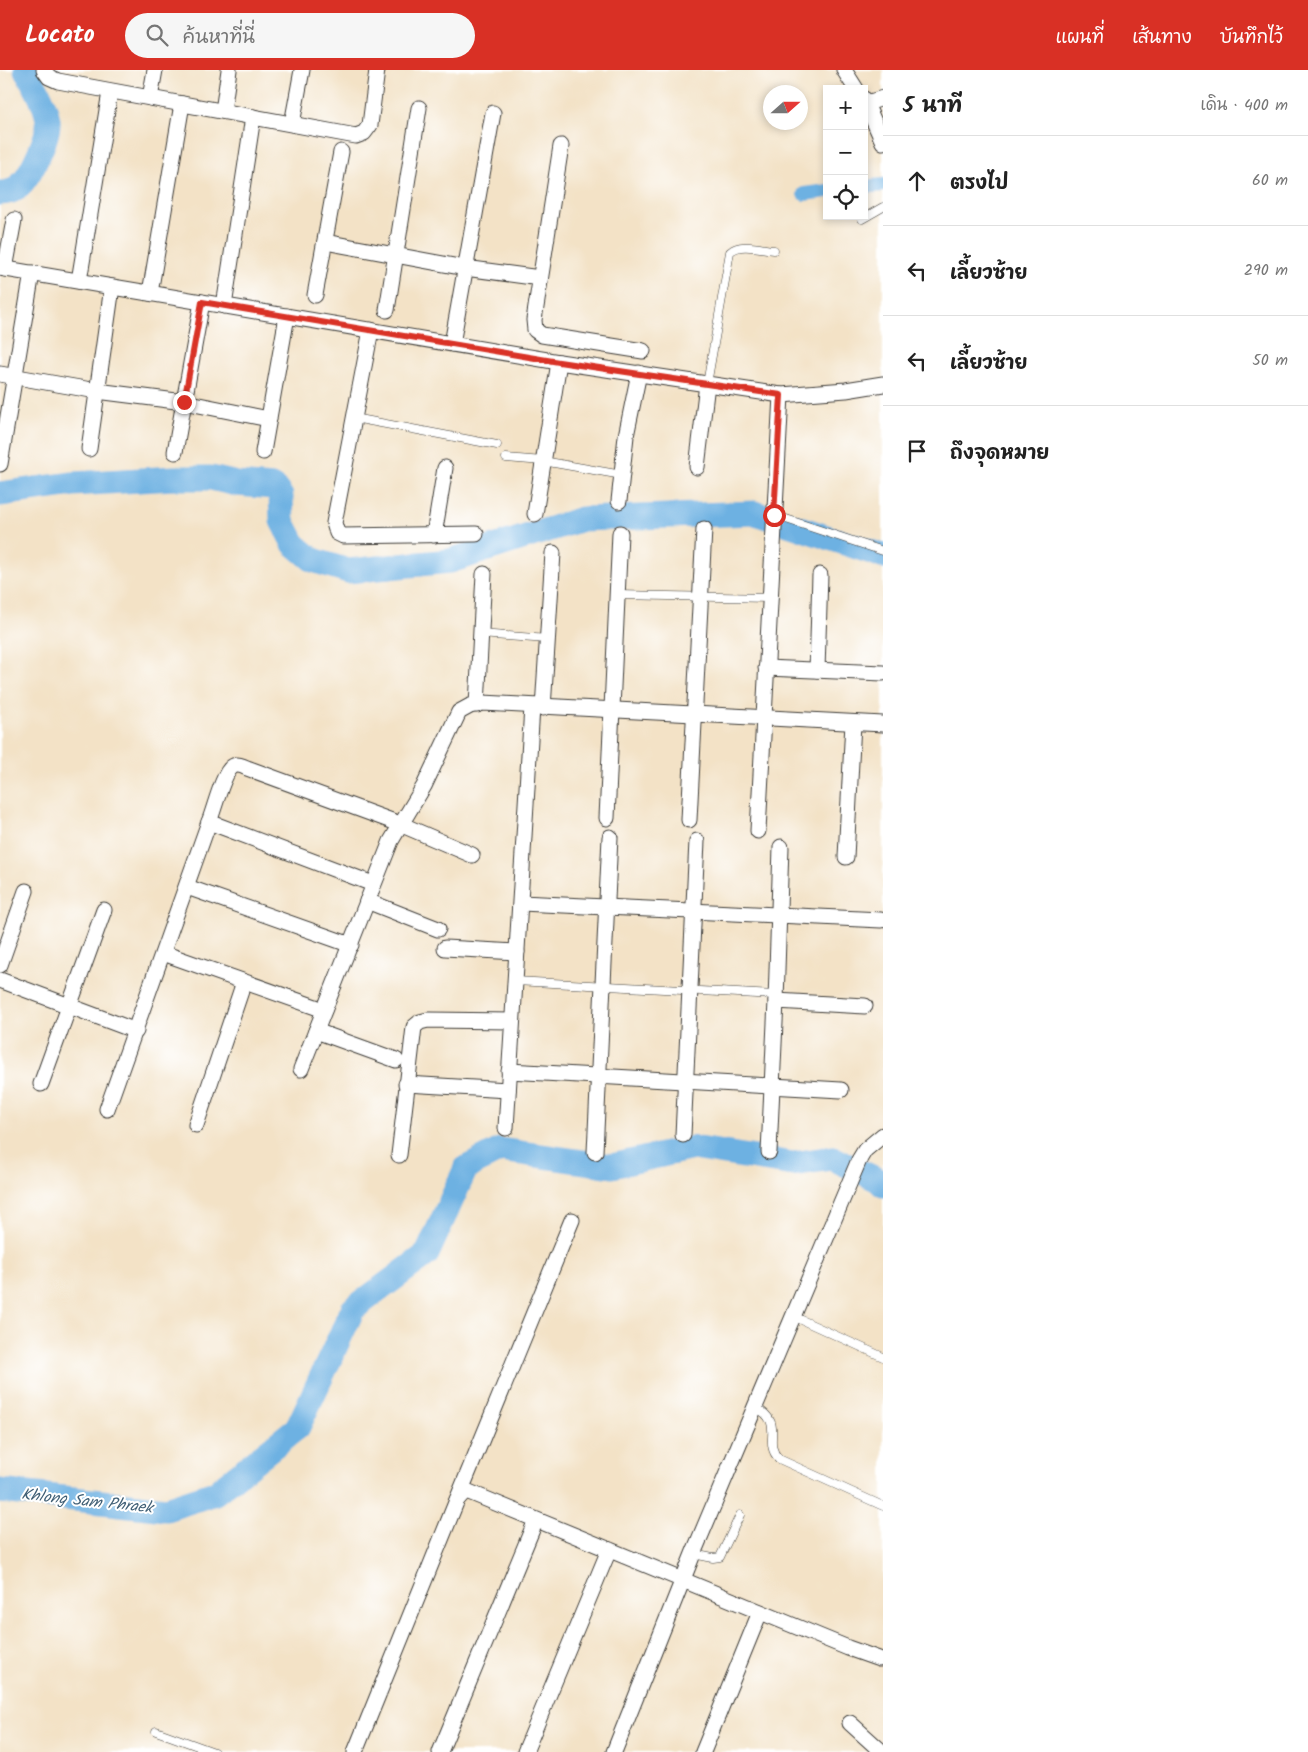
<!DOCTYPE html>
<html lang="th">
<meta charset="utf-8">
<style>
:root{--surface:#fff;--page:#f6f6f6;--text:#222;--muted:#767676;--line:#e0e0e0;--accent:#d93025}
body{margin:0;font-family:Kalam,"Playpen Sans Thai",sans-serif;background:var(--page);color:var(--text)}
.controls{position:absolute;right:15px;top:15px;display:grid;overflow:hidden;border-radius:0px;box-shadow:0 2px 8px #0003}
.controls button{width:45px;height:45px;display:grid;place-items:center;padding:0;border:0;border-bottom:1px solid var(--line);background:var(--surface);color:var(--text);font:25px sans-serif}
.compass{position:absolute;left:763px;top:15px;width:45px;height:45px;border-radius:50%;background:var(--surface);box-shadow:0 2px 8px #0003;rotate:69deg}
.stop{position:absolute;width:15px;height:15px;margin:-11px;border:4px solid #d93025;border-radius:50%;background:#fff}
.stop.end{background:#d93025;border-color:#fff;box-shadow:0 1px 5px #0008}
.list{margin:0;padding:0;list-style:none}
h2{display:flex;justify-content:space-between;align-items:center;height:65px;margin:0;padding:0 20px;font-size:21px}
h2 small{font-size:16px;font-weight:400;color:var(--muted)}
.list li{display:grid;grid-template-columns:32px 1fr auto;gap:15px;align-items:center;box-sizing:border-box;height:90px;padding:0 20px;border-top:1px solid var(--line)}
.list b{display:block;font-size:19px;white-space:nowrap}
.list em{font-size:16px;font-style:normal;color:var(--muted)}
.icon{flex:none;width:28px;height:28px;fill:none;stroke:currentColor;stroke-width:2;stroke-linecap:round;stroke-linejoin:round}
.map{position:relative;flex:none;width:883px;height:1682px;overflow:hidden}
header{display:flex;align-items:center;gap:30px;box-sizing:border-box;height:70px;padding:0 25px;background:var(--accent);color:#fff}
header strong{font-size:24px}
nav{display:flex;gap:28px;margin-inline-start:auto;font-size:18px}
.search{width:350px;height:45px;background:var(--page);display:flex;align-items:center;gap:12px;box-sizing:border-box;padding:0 18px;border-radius:28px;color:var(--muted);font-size:19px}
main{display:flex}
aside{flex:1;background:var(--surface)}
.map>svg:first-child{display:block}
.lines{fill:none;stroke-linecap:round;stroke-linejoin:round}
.canal{stroke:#6db1e2;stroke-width:14}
.river{stroke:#6db1e2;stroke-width:25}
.service-casing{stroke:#3c3a36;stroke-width:9}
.minor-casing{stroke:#3c3a36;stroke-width:17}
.service{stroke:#fff;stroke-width:8}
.minor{stroke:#fff;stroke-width:15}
.route{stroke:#d93025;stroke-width:6}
.labels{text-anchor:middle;stroke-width:4;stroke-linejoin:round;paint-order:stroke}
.water-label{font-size:16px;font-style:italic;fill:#405f75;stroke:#fff}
</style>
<header>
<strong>Locato</strong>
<div class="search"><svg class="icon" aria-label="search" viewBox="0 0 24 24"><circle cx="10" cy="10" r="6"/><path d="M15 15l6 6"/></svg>ค้นหาที่นี่</div>
<nav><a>แผนที่</a><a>เส้นทาง</a><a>บันทึกไว้</a></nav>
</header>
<main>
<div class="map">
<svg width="883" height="1682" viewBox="0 0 883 1682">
<rect width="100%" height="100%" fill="#fff"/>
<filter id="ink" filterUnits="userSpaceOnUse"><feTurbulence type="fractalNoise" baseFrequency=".02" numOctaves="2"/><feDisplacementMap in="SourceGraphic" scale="10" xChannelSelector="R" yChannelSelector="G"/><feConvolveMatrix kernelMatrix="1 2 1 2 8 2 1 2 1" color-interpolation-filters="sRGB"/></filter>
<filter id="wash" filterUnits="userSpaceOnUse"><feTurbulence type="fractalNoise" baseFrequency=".0096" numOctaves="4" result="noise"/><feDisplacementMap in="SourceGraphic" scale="20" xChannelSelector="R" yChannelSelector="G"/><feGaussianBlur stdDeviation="1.12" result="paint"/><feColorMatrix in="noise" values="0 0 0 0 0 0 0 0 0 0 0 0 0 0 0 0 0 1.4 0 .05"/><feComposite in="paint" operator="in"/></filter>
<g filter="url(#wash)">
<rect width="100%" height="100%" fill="#f3e2c6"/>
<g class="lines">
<g class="canal">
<polyline points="864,117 883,115"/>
<polyline points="804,124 827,121"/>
</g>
<g class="river">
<path d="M0 123C6 123 14 121 18 117 30 107 50 65 48 50 45 32 35 16 26 0"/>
<polyline points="0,424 73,414 174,408 211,408 237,414 274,417 281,426 282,451 294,474 313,490 348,501 450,491 582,449 755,443 883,486"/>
<polyline points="0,1421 166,1439 215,1423 298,1357 353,1239 427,1184 466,1098 500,1080 612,1096 693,1078 793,1094 832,1088 878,1110 883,1115"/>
</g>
</g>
</g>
<g filter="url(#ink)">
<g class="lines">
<defs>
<g id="service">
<polyline points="862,149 883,137"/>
<path d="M707 314 730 182C740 172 761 179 774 180"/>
<polyline points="354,348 497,375"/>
<polyline points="506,388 543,391 622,405"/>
<polyline points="774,445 883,481"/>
<polyline points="617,525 770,528"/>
<polyline points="480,564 548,569"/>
<polyline points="515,911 776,925"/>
<polyline points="793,1246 883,1287"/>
<path d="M755 1337C787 1354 761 1371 779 1389L883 1436"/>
<polyline points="693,1484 713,1488 720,1487 740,1445"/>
<polyline points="156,1661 214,1682"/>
</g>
<g id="minor">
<polyline points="44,0 49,7 58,11 356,66 364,63 370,55 377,0"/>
<polyline points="844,0 856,19"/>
<polyline points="150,28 155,0"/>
<polyline points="864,29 883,72"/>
<polyline points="867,33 883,28"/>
<polyline points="223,41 229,0"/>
<polyline points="292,54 302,0"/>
<polyline points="561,76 534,250 535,260 542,265 643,281"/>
<polyline points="325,172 465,198 540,208"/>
<polyline points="0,198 559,292 781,325 846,320 883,314"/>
<polyline points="5,199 14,150"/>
<polyline points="79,211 110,22"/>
<polyline points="150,223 182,34"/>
<polyline points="315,225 341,82"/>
<polyline points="224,236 253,47"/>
<polyline points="387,240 419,38"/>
<polyline points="371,260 334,453 337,463 343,466 476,464"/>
<polyline points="452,274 493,43"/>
<polyline points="0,304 97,321 184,332 269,349"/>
<polyline points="89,379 112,217"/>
<polyline points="175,382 202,232"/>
<polyline points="263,382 287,246"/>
<polyline points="0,394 32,203"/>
<polyline points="697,397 707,314"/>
<polyline points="619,431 626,366 639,303"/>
<polyline points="535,444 559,292"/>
<polyline points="434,465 445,398"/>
<polyline points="766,598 883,603"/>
<polyline points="817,600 820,505"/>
<polyline points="477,635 484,504"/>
<polyline points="543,638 553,483"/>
<polyline points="607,748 620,463"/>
<polyline points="689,750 704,459"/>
<polyline points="209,752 373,814"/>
<polyline points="758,761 781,325"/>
<polyline points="846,787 853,653"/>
<polyline points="187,817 351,875"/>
<polyline points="367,831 438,859"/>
<polyline points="521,833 881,850"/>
<polyline points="445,878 517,882"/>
<polyline points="163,883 324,940"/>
<polyline points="0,895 26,821"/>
<polyline points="0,910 136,961"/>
<polyline points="776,931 781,777"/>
<polyline points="316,961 396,990"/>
<polyline points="301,999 391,771 424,716 459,642 470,636 483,633 883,654"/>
<polyline points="509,1001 841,1020"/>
<polyline points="41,1014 104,840"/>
<polyline points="406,1014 508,1020"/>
<path d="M107 1039 209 752C214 740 223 703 232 697 237 693 243 696 247 698L400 754 472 785"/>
<polyline points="196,1055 244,912"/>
<polyline points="506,1058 532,637"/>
<polyline points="683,1065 697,771"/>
<polyline points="595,1082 610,767"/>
<polyline points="769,1082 776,931 865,936"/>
<polyline points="399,1085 414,957 420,952 428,950 512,951"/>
<polyline points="457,1430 572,1150"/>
<polyline points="850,1653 882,1682"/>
<polyline points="355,1682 457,1430 464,1422 469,1422 848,1578 879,1589"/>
<polyline points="440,1682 536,1450"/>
<polyline points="525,1682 609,1480"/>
<polyline points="614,1682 693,1484 859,1090 865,1080 883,1065"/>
<polyline points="703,1682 760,1542"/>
</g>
</defs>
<use href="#service" class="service-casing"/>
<use href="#minor" class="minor-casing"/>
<use href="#service" class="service"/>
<use href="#minor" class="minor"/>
</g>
</g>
<g class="lines" filter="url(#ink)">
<polyline class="route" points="184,332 202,232 559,292 781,325 774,445"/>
</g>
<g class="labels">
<g class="water-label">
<text transform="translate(87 1430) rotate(6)" y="6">Khlong Sam Phraek</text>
</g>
</g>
</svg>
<div class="controls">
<button>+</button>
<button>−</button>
<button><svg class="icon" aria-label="locate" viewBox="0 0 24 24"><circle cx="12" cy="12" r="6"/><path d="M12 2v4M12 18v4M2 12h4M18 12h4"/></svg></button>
</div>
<svg class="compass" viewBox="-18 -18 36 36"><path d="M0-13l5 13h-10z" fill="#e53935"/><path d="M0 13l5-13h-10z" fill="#767676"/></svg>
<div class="stop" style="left:774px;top:445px"></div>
<div class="stop end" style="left:184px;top:332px"></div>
</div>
<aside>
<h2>5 นาที<small>เดิน · 400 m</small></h2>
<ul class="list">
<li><svg class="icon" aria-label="ahead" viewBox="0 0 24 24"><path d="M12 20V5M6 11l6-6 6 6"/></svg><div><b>ตรงไป</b></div><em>60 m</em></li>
<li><svg class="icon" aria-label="left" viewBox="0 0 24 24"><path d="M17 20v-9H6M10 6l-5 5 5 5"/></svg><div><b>เลี้ยวซ้าย</b></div><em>290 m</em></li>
<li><svg class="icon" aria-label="left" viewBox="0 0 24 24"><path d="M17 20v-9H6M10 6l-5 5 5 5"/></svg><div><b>เลี้ยวซ้าย</b></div><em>50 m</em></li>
<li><svg class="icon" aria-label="arrive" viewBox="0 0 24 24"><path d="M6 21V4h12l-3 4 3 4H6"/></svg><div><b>ถึงจุดหมาย</b></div></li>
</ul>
</aside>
</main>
